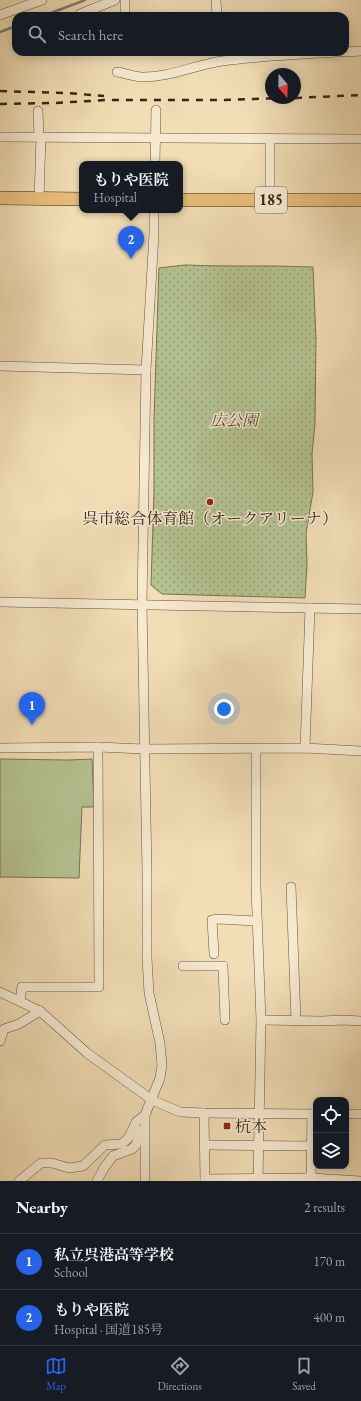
<!DOCTYPE html>
<meta charset="utf-8">
<style>
:root{--surface:#171b24;--page:#242831;--text:#f1f3f6;--muted:#9ea1a6;--line:#363941;--accent:#2563eb}
body{margin:0;font-family:"EB Garamond","Noto Serif JP",serif;background:var(--page);color:var(--text)}
.controls{position:absolute;right:12px;bottom:12px;display:grid;overflow:hidden;border-radius:8px;box-shadow:0 2px 10px #0003}
.controls button{width:36px;height:36px;display:grid;place-items:center;padding:0;border:0;border-bottom:1px solid var(--line);background:var(--surface);color:var(--text);font:20px sans-serif}
.compass{position:absolute;left:265px;top:68px;width:36px;height:36px;border-radius:50%;background:var(--surface);box-shadow:0 2px 10px #0003;rotate:160deg}
.you{position:absolute;left:224px;top:709px;width:14px;height:14px;margin:-10px;border:3px solid #fff;border-radius:50%;background:#1a73e8;box-shadow:0 0 0 6px #1a73e833}
.badge{display:grid;place-items:center;width:26px;height:26px;border-radius:50%;background:var(--accent);color:#fff;font-size:13px;font-weight:700}
.pin{position:absolute;translate:-50% -33px;filter:drop-shadow(0 1px 2px #0008)}
.pin::after{content:'';position:absolute;top:21px;width:14px;height:12px;background:inherit;clip-path:polygon(0 0,100% 0,50% 100%)}
.popup{position:absolute;left:79px;top:161px;width:104px;height:52px;box-sizing:border-box;display:grid;place-content:center;border-radius:8px;background:var(--surface);filter:drop-shadow(0 1px 3px #0005);font-size:13px;white-space:nowrap;color:var(--muted)}
.popup b{font-size:15px;color:var(--text)}
.popup::after{content:'';position:absolute;left:50%;top:100%;margin-left:-8px;border:8px solid transparent;border-top-color:var(--surface)}
.list{margin:0;padding:0;list-style:none}
h2{display:flex;justify-content:space-between;align-items:center;height:52px;margin:0;padding:0 16px;font-size:17px}
h2 small{font-size:13px;font-weight:400;color:var(--muted)}
.list li{display:grid;grid-template-columns:26px 1fr auto;gap:12px;align-items:center;box-sizing:border-box;height:56px;padding:0 16px;border-top:1px solid var(--line)}
.list b{display:block;font-size:15px;white-space:nowrap}
.list p{margin:0;font-size:13px;white-space:nowrap;color:var(--muted)}
.list em{font-size:13px;font-style:normal;color:var(--muted)}
.icon{flex:none;width:22px;height:22px;fill:none;stroke:currentColor;stroke-width:2;stroke-linecap:round;stroke-linejoin:round}
.map{position:relative;flex:none;width:361px;height:1181px;overflow:hidden}
.search{position:absolute;background:var(--surface);box-shadow:0 2px 10px #0003;left:12px;right:12px;top:12px;height:44px;display:flex;align-items:center;gap:10px;box-sizing:border-box;padding:0 14px;border-radius:12px;color:var(--muted);font-size:15px}
.sheet{height:164px;background:var(--surface)}
nav{display:flex;justify-content:space-around;align-items:center;box-sizing:border-box;height:56px;border-top:1px solid var(--line);background:var(--surface);font-size:11px;color:var(--muted)}
nav a{display:grid;justify-items:center;gap:2px}
nav .on{color:var(--accent)}
.map>svg:first-child{display:block}
.green{fill:#b4c292;stroke:#767454}
.park{fill:url(#park-dots);stroke:#767454}
.lines{fill:none;stroke-linecap:round;stroke-linejoin:round}
.stream{stroke:#73806e;stroke-width:2.5}
.minor-casing{stroke:#66533d;stroke-width:10}
.highway-casing{stroke:#382515;stroke-width:14}
.minor{stroke:#f6e9d0;stroke-width:9}
.highway{stroke:#e8be7b;stroke-width:13}
.rail{stroke:#382515;stroke-width:2.5;stroke-dasharray:7 7;stroke-linecap:butt}
.poi-dot{fill:#8f2418;stroke:#f6e9d0;stroke-width:1.5}
.labels{text-anchor:middle;stroke-width:3;stroke-linejoin:round;paint-order:stroke}
.shield{fill:#f6e9d0;stroke:#71604d;stroke-width:1}
.shield-label{font-size:15px;font-weight:bold;fill:#382515}
.park-label{font-size:16px;font-style:italic;fill:#574c34;stroke:#f6e9d0}
.poi-label{font-size:16px;fill:#382515;stroke:#f6e9d0}
</style>
<div class="map">
<svg width="361" height="1181" viewBox="0 0 361 1181">
<defs>
<pattern id="park-dots" width="8" height="8" patternUnits="userSpaceOnUse"><rect width="8" height="8" fill="#b4c292"/><path d="M2 2h.1M6 6h.1" fill="none" stroke="#939d76" stroke-width="1.8" stroke-linecap="round"/></pattern>
</defs>
<rect width="100%" height="100%" fill="#f1ddb6"/>
<filter id="stains"><feTurbulence type="fractalNoise" baseFrequency=".005" numOctaves="4"/><feColorMatrix values="0 0 0 0 .2 0 0 0 0 .09 0 0 0 0 .02 0 0 0 .5 -.17"/></filter>
<radialGradient id="worn" r=".72"><stop offset=".6" stop-color="#630" stop-opacity="0"/><stop offset="1" stop-color="#630" stop-opacity=".3"/></radialGradient>
<polygon class="green" points="0,759 68,760 92,759 94,807 82,807 79,878 0,877"/>
<path class="park" d="M185 265C228 267 271 265 313 267L316 339 315 424 312 454 313 492 306 534 307 565 305 598 162 594 151 585 154 492V419L159 268Z"/>
<g class="lines">
<g class="stream">
<polyline points="43,16 85,0"/>
<polyline points="0,32 16,26"/>
</g>
<defs>
<g id="minor">
<polyline points="125,0 125,16"/>
<polyline points="216,0 217,16"/>
<polyline points="80,14 115,0"/>
<polyline points="0,15 42,0"/>
<polyline points="345,52 361,51"/>
<path d="M117 72C124 73 133 76 141 77 168 78 195 65 222 61 261 56 301 54 340 52"/>
<polyline points="38,111 39,137"/>
<polyline points="0,137 361,139"/>
<polyline points="270,138 270,200"/>
<polyline points="155,164 156,110"/>
<polyline points="39,199 41,137"/>
<polyline points="0,366 146,370"/>
<polyline points="0,602 361,609"/>
<polyline points="0,748 98,747 144,749 305,748 361,751"/>
<polyline points="256,748 256,887 261,1020 258,1181"/>
<polyline points="305,748 310,608"/>
<polyline points="291,887 296,1021"/>
<polyline points="214,954 212,920 218,919 257,921"/>
<polyline points="183,966 223,966 225,1020"/>
<polyline points="0,992 40,1011 87,1053 152,1100 180,1112 204,1113 316,1114"/>
<polyline points="20,1001 22,987 99,987 98,747"/>
<polyline points="261,1020 321,1021 344,1020 361,1021"/>
<polyline points="0,1041 4,1029 19,1024 40,1011"/>
<polyline points="204,1113 205,1181"/>
<polyline points="346,1114 361,1114"/>
<polyline points="205,1145 311,1146"/>
<polyline points="311,1178 312,1114"/>
<polyline points="205,1179 311,1178 361,1181"/>
<polyline points="19,1181 41,1163 52,1163 69,1168 83,1166 105,1145 122,1144 129,1137 136,1122 145,1115"/>
<polyline points="97,1181 104,1168 113,1156 132,1149 136,1145 140,1131 145,1128"/>
<polyline points="145,1181 145,1115 160,1078 162,1065 160,1043 149,993 147,958 147,872 142,604 146,370 154,234 154,210"/>
</g>
<g id="highway">
<polyline points="0,198 82,199"/>
<polyline points="180,200 361,200"/>
</g>
</defs>
<use href="#minor" class="minor-casing"/>
<use href="#highway" class="highway-casing"/>
<use href="#minor" class="minor"/>
<use href="#highway" class="highway"/>
<g class="rail">
<polyline points="0,91 67,93 104,96"/>
<polyline points="295,98 361,95"/>
<polyline points="0,104 55,103 106,100 223,100 285,98"/>
</g>
</g>
<g class="poi-dot">
<circle cx="210" cy="502" r="4"/>
<rect x="223" y="1122" width="8" height="8" rx="2"/>
</g>
<g class="labels">
<rect class="shield" x="255" y="187" width="32" height="26" rx="3"/>
<g class="shield-label">
<text x="271" y="205">185</text>
</g>
<g class="park-label">
<text x="234" y="426">広公園</text>
</g>
<g class="poi-label">
<text x="210" y="524">呉市総合体育館（オークアリーナ）</text>
<text x="235" y="1132" text-anchor="start">杭本</text>
</g>
</g>
<rect width="100%" height="100%" filter="url(#stains)"/>
<rect width="100%" height="100%" fill="url(#worn)"/>
</svg>
<div class="controls">
<button><svg class="icon" aria-label="locate" viewBox="0 0 24 24"><circle cx="12" cy="12" r="6"/><path d="M12 2v4M12 18v4M2 12h4M18 12h4"/></svg></button>
<button><svg class="icon" aria-label="layers" viewBox="0 0 24 24"><path d="M12 4l9 5-9 5-9-5zM3 14l9 5 9-5"/></svg></button>
</div>
<svg class="compass" viewBox="-18 -18 36 36"><path d="M0-13l5 13h-10z" fill="#e53935"/><path d="M0 13l5-13h-10z" fill="#9ea1a6"/></svg>
<div class="you"></div>
<div class="pin badge" style="left:32px;top:725px">1</div>
<div class="pin badge" style="left:131px;top:259px">2</div>
<div class="popup"><b>もりや医院</b>Hospital</div>
<div class="search"><svg class="icon" aria-label="search" viewBox="0 0 24 24"><circle cx="10" cy="10" r="6"/><path d="M15 15l6 6"/></svg>Search here</div>
</div>
<section class="sheet">
<h2>Nearby<small>2 results</small></h2>
<ul class="list">
<li><span class="badge">1</span><div><b>私立呉港高等学校</b><p>School</p></div><em>170 m</em></li>
<li><span class="badge">2</span><div><b>もりや医院</b><p>Hospital · 国道185号</p></div><em>400 m</em></li>
</ul>
</section>
<nav>
<a class="on"><svg class="icon" aria-label="map" viewBox="0 0 24 24"><path d="M3 6l6-2 6 2 6-2v14l-6 2-6-2-6 2zM9 4v14M15 6v14"/></svg>Map</a>
<a><svg class="icon" aria-label="directions" viewBox="0 0 24 24"><path d="M12 3l9 9-9 9-9-9zM9 14v-3h6M13 9l2 2-2 2"/></svg>Directions</a>
<a><svg class="icon" aria-label="saved" viewBox="0 0 24 24"><path d="M7 4h10v16l-5-4-5 4z"/></svg>Saved</a>
</nav>
